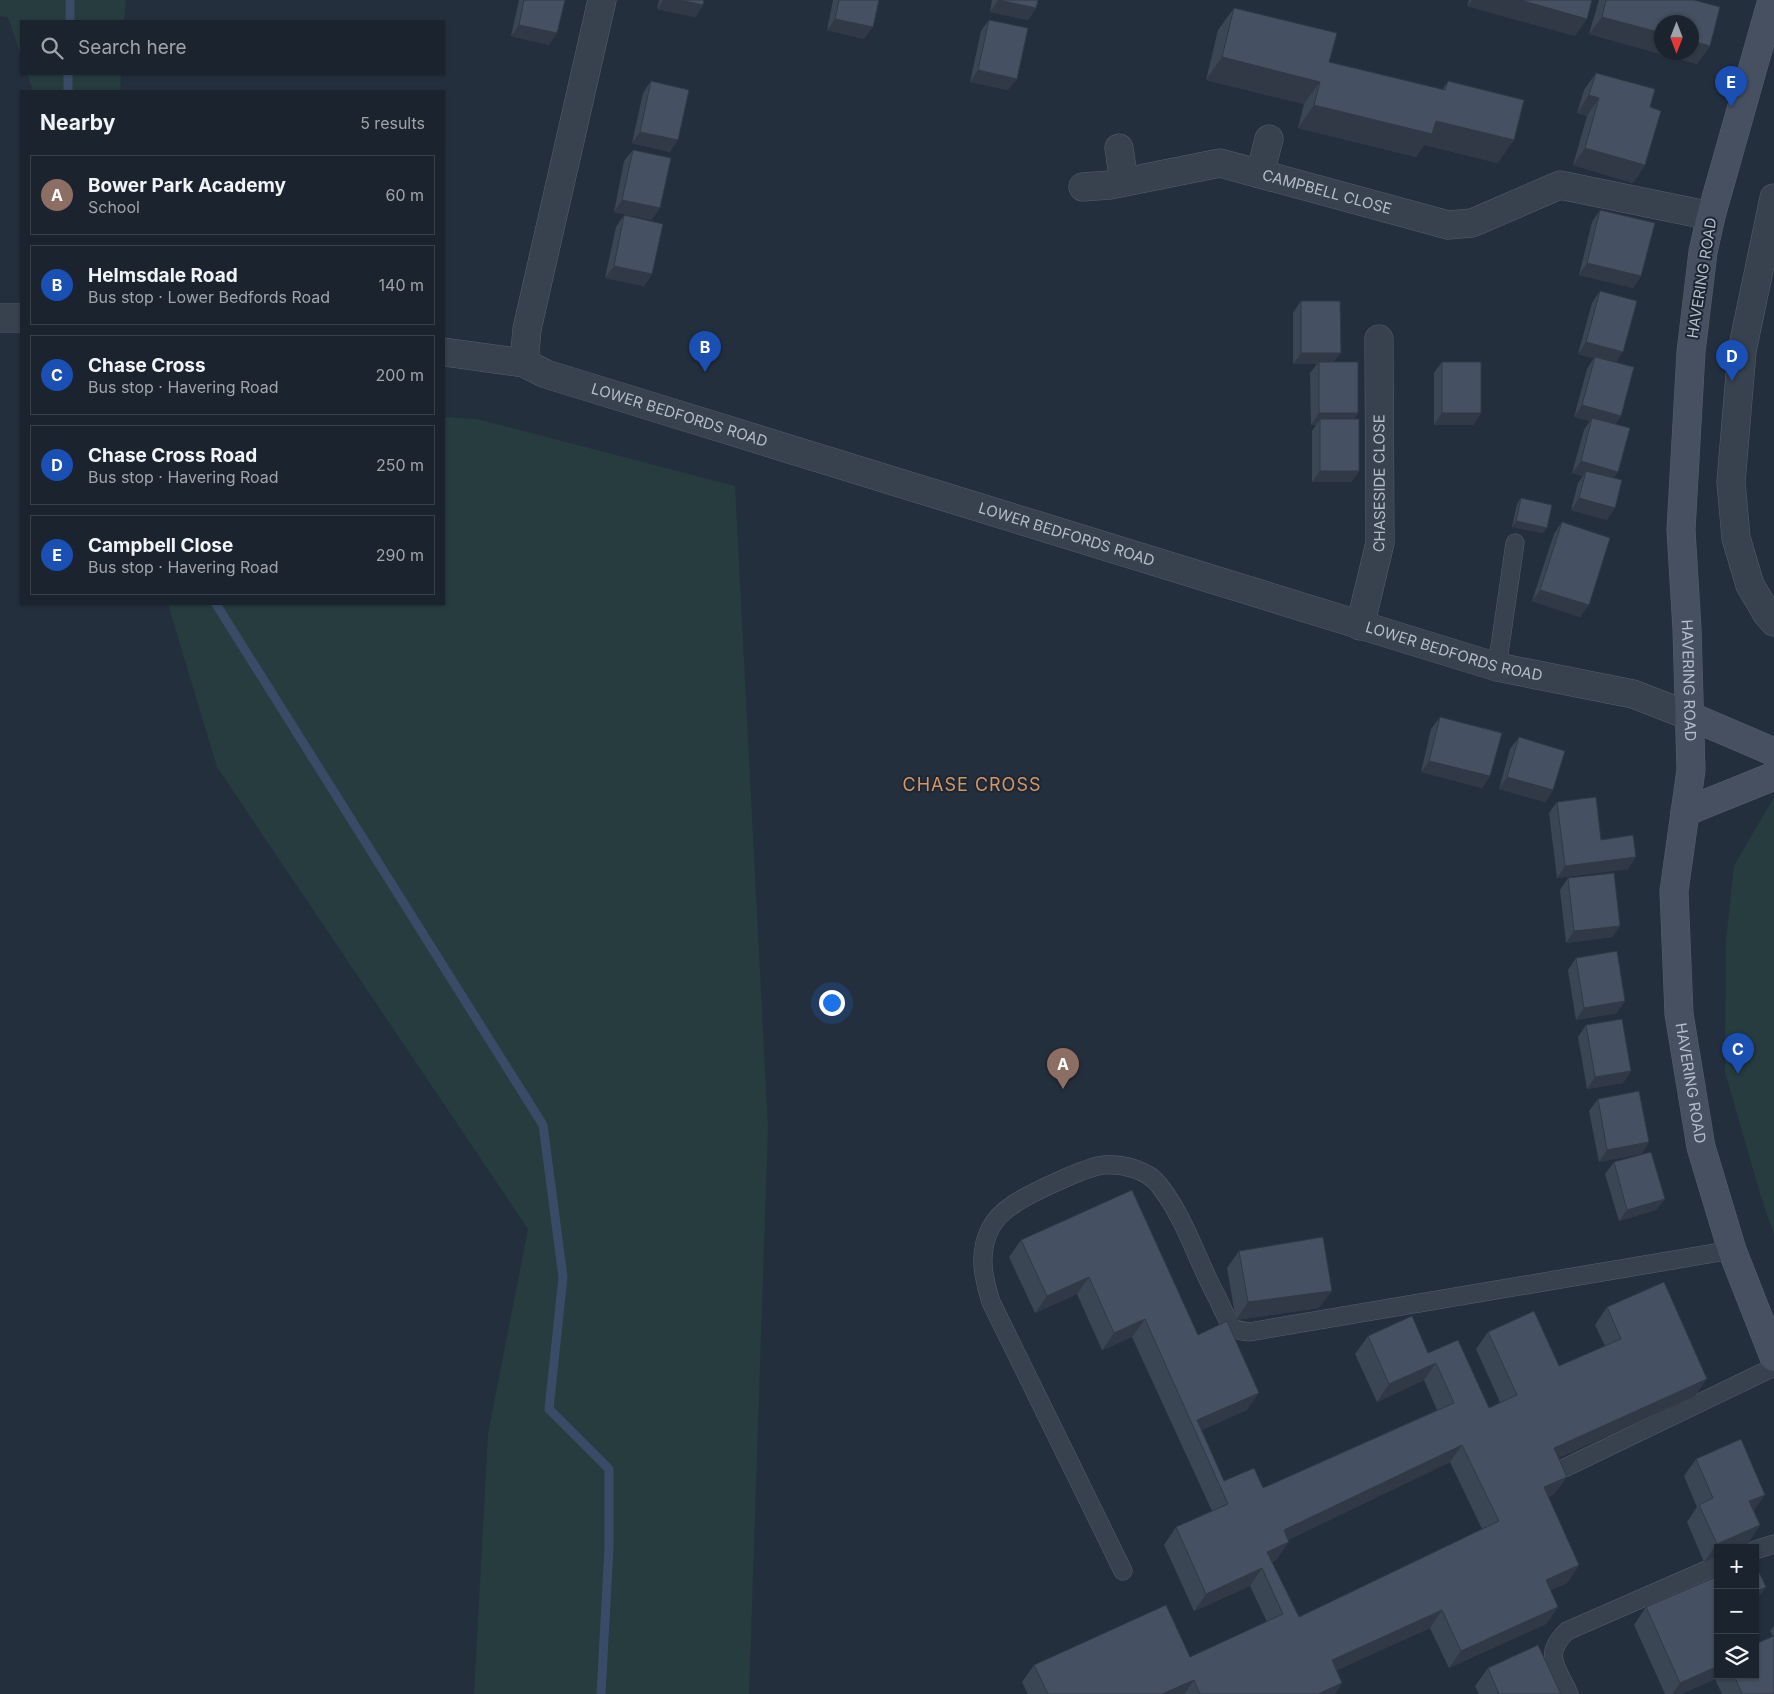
<!DOCTYPE html>
<meta charset="utf-8">
<style>
:root{--surface:#1b232e;--page:#282f3a;--text:#f1f3f6;--muted:#a0a4aa;--line:#39404a;--accent:#8ab4f8}
body{margin:0;font-family:Inter,sans-serif;background:var(--page);color:var(--text)}
.controls{position:absolute;right:15px;bottom:15px;display:grid;overflow:hidden;border-radius:0px;box-shadow:0 1px 4px #0004}
.controls button{width:45px;height:45px;display:grid;place-items:center;padding:0;border:0;border-bottom:1px solid var(--line);background:var(--surface);color:var(--text);font:25px sans-serif}
.compass{position:absolute;left:1654px;top:15px;width:45px;height:45px;border-radius:50%;background:var(--surface);box-shadow:0 1px 4px #0004;rotate:180deg}
.you{position:absolute;left:831px;top:1002px;width:18px;height:18px;margin:-12px;border:4px solid #fff;border-radius:50%;background:#1a73e8;box-shadow:0 0 0 8px #1a73e833}
.badge{display:grid;place-items:center;width:32px;height:32px;border-radius:50%;background:var(--accent);color:#fff;font-size:16px;font-weight:700}
.pin{position:absolute;translate:-50% -41px;filter:drop-shadow(0 1px 2px #0008)}
.pin::after{content:'';position:absolute;top:26px;width:18px;height:15px;background:inherit;clip-path:polygon(0 0,100% 0,50% 100%)}
.list{margin:0;padding:0;list-style:none}
h2{display:flex;justify-content:space-between;align-items:center;height:65px;margin:0;padding:0 20px;font-size:21px}
h2 small{font-size:16px;font-weight:400;color:var(--muted)}
.list li{display:grid;grid-template-columns:32px 1fr auto;gap:15px;align-items:center;box-sizing:border-box;height:80px;margin:0 10px 10px;padding:0 10px;border:1px solid var(--line);border-radius:0px}
.list b{display:block;font-size:19px;white-space:nowrap}
.list p{margin:0;font-size:16px;white-space:nowrap;color:var(--muted)}
.list em{font-size:16px;font-style:normal;color:var(--muted)}
.icon{flex:none;width:28px;height:28px;fill:none;stroke:currentColor;stroke-width:2;stroke-linecap:round;stroke-linejoin:round}
.map{position:relative;flex:none;width:1774px;height:1694px;overflow:hidden}
.search{position:absolute;background:var(--surface);box-shadow:0 1px 4px #0004;left:20px;top:20px;width:425px;height:55px;display:flex;align-items:center;gap:12px;box-sizing:border-box;padding:0 18px;border-radius:0px;color:var(--muted);font-size:19px}
.panel{position:absolute;background:var(--surface);box-shadow:0 1px 4px #0004;left:20px;top:90px;width:425px;height:515px;border-radius:0px}
.map>svg:first-child{display:block}
.green{fill:#263c3f}
.lines{fill:none;stroke-linecap:round;stroke-linejoin:round}
.stream{stroke:#394c67;stroke-width:9}
.service-casing{stroke:#565f6c;stroke-width:19}
.minor-casing{stroke:#565f6c;stroke-width:29}
.tertiary-casing{stroke:#565f6c;stroke-width:29}
.secondary-casing{stroke:#565f6c;stroke-width:29}
.service{stroke:#38414e;stroke-width:18}
.minor{stroke:#38414e;stroke-width:28}
.tertiary{stroke:#38414e;stroke-width:28}
.secondary{stroke:#465061;stroke-width:28}
.wall{fill:#3b4654;fill-rule:evenodd}
.shaded-wall{fill:#303945}
.building{fill:#455162;stroke:#303945;fill-rule:evenodd}
.labels{text-anchor:middle;stroke-width:4;stroke-linejoin:round;paint-order:stroke}
.street-label{font-size:15px;fill:#b4bcc9;stroke:#1d2633}
.quarter-label{font-size:18px;letter-spacing:1px;fill:#d59563;stroke:#1d2633}
</style>
<div class="map">
<svg width="1774" height="1694" viewBox="0 0 1774 1694">
<rect width="100%" height="100%" fill="#242f3e"/>
<g class="green">
<polygon points="0,0 126,0 124,21 21,21 21,56 8,17 0,16"/>
<polygon points="27,74 121,74 120,91 33,91"/>
<polygon points="444,417 477,419 735,486 768,1128 749,1694 474,1694 488,1434 528,1229 217,767 168,604 444,604"/>
<polygon points="1774,797 1774,1234 1762,1200 1725,1072 1726,941 1734,866"/>
</g>
<g class="lines">
<g class="stream">
<polyline points="70,21 70,0"/>
<polyline points="68,91 68,74"/>
<polyline points="216,604 543,1125 563,1277 549,1409 609,1469 609,1548 601,1694"/>
</g>
<defs>
<g id="service">
<polyline points="1497,667 1515,543"/>
<polyline points="1554,1473 1774,1367"/>
<polyline points="1755,1550 1774,1544"/>
<path d="M1123 1571 991 1302C983 1276 978 1254 990 1229 995 1219 1005 1210 1014 1204 1029 1194 1087 1166 1104 1165 1122 1164 1147 1169 1159 1185 1186 1219 1197 1261 1218 1299 1222 1308 1226 1318 1232 1326 1236 1331 1243 1331 1249 1332L1732 1250"/>
<path d="M1569 1694C1557 1667 1542 1655 1567 1631L1718 1565"/>
</g>
<g id="minor">
<polyline points="1119,148 1124,182"/>
<polyline points="1260,174 1269,139"/>
<path id="s1" d="M1083 187 1110 185 1220 163 1448 225 1472 223 1560 185 1711 216"/>
<polyline points="1774,198 1742,351 1731,482 1736,538 1750,585 1767,614 1774,622"/>
<polyline points="524,363 527,329 602,0"/>
<path id="s2" d="M1360 626 1380 543 1379 339"/>
</g>
<g id="tertiary">
<polyline points="0,318 21,318"/>
<path id="s3" d="M444 352 524 363 546 374 1497 667 1633 694 1690 716"/>
</g>
<g id="secondary">
<path id="s4" d="M1772 0 1711 216 1703 252 1691 352 1681 530 1687 629 1691 770 1674 891 1679 1014 1701 1147 1732 1250 1774 1357"/>
<polyline points="1690,716 1774,752"/>
<polyline points="1685,812 1774,776"/>
</g>
</defs>
<use href="#service" class="service-casing"/>
<use href="#minor" class="minor-casing"/>
<use href="#tertiary" class="tertiary-casing"/>
<use href="#secondary" class="secondary-casing"/>
<use href="#service" class="service"/>
<use href="#minor" class="minor"/>
<use href="#tertiary" class="tertiary"/>
<use href="#secondary" class="secondary"/>
</g>
<g class="wall">
<polygon points="519,0 565,0 549,45 511,36"/>
<polygon points="659,0 704,0 703,5 695,17 657,9"/>
<polygon points="833,0 879,0 864,39 827,30"/>
<polygon points="992,0 1038,0 1036,8 1028,20 990,12"/>
<polygon points="1469,0 1592,0 1575,36 1467,6"/>
<polygon points="1599,0 1694,0 1710,46 1697,64 1589,34"/>
<polygon points="1234,8 1329,62 1442,90 1448,81 1498,163 1424,145 1416,157 1298,128 1304,104 1206,80 1218,30"/>
<polygon points="989,20 1008,90 970,82 981,31"/>
<polygon points="1596,73 1650,107 1645,165 1633,183 1573,165 1587,116 1577,113 1584,90"/>
<polygon points="651,81 670,152 632,143 643,93"/>
<polygon points="633,150 652,220 614,212 624,161"/>
<polygon points="1600,210 1641,276 1633,288 1579,275 1592,222"/>
<polygon points="624,215 652,274 644,286 605,278 616,227"/>
<polygon points="1600,291 1616,363 1621,416 1615,424 1613,478 1607,520 1571,510 1578,483 1583,476 1572,473 1584,430 1590,421 1574,417 1587,369 1594,358 1578,354 1592,303"/>
<polygon points="1301,301 1334,362 1358,413 1354,419 1359,471 1351,482 1312,482 1312,431 1316,425 1311,425 1310,373 1317,364 1293,364 1293,313"/>
<polygon points="1442,362 1481,413 1473,425 1434,425 1434,373"/>
<polygon points="1521,498 1543,533 1512,527 1517,504"/>
<polygon points="1562,522 1580,617 1532,601 1554,534"/>
<polygon points="1440,717 1490,776 1482,788 1421,772 1431,729"/>
<polygon points="1519,737 1553,790 1545,802 1499,789 1510,749"/>
<polygon points="1557,802 1601,840 1628,869 1557,878 1549,813"/>
<polygon points="1568,878 1620,926 1612,937 1566,943 1560,890"/>
<polygon points="1576,958 1617,1013 1576,1020 1568,970"/>
<polygon points="1586,1025 1631,1071 1623,1083 1587,1089 1578,1037"/>
<polygon points="1598,1099 1649,1142 1641,1154 1599,1162 1589,1111"/>
<polygon points="1614,1162 1665,1199 1656,1210 1619,1221 1605,1174"/>
<path d="M1021 1240 1198 1335 1247 1410 1201 1430 1224 1481 1263 1488 1437 1410 1424 1380 1377 1402 1355 1354 1368 1336 1428 1353 1489 1408 1500 1402 1476 1349 1488 1332 1559 1366 1605 1346 1595 1325 1607 1307 1695 1396 1558 1458 1567 1477 1554 1494 1548 1497 1579 1565 1567 1583 1550 1590 1558 1607 1546 1624 1449 1668 1430 1628 1337 1670 1335 1694H1028L1022 1682 1034 1665 1190 1657 1267 1622 1250 1586 1194 1611 1164 1545 1176 1527 1212 1511 1132 1337 1102 1350 1077 1294 1035 1313 1009 1257ZM1450 1462 1482 1529 1299 1617 1272 1562 1277 1559 1288 1540Z"/>
<polygon points="1239,1251 1319,1308 1236,1320 1227,1268"/>
<polygon points="1696,1459 1760,1525 1748,1543 1737,1548 1718,1548 1718,1556 1704,1562 1687,1522 1697,1507 1684,1476"/>
<polygon points="1718,1576 1718,1675 1755,1675 1773,1636 1770,1631 1774,1626 1774,1694 1722,1694 1715,1679 1681,1694 1665,1694 1634,1625 1646,1607"/>
<polygon points="1488,1668 1561,1694 1479,1694 1475,1686"/>
</g>
<g class="shaded-wall">
<polygon points="663,0 680,0 703,5 695,17 657,9"/>
<polygon points="998,0 1036,8 1028,20 990,12"/>
<polygon points="1472,0 1520,0 1587,19 1575,36 1467,6"/>
<polygon points="1602,17 1662,33 1662,52 1692,52 1692,41 1710,46 1697,64 1589,34"/>
<polygon points="835,19 873,27 864,39 827,30"/>
<polygon points="519,25 557,33 549,45 511,36"/>
<polygon points="1222,57 1320,82 1304,104 1206,80"/>
<polygon points="978,70 1017,79 1008,90 970,82"/>
<polygon points="1589,95 1599,98 1587,116 1577,113"/>
<polygon points="1314,105 1436,121 1514,140 1498,163 1424,145 1416,157 1298,128"/>
<polygon points="640,132 678,140 670,152 632,143"/>
<polygon points="1585,148 1645,165 1633,183 1573,165"/>
<polygon points="622,200 660,208 652,220 614,212"/>
<polygon points="1587,263 1641,276 1633,288 1579,275"/>
<polygon points="614,266 652,274 644,286 605,278"/>
<polygon points="1586,342 1623,352 1615,364 1578,354"/>
<polygon points="1301,353 1341,353 1332,364 1319,362 1317,364 1293,364"/>
<polygon points="1582,405 1621,416 1613,427 1592,418 1590,421 1574,417"/>
<polygon points="1319,413 1358,413 1350,425 1320,419 1316,425 1311,425"/>
<polygon points="1442,413 1481,413 1473,425 1434,425"/>
<polygon points="1581,461 1618,472 1610,483 1586,471 1583,476 1572,473"/>
<polygon points="1320,471 1359,471 1351,482 1312,482"/>
<polygon points="1579,498 1615,508 1607,520 1571,510"/>
<polygon points="1516,521 1547,528 1543,533 1512,527"/>
<polygon points="1540,590 1589,605 1580,617 1532,601"/>
<polygon points="1429,761 1490,776 1482,788 1421,772"/>
<polygon points="1507,777 1553,790 1545,802 1499,789"/>
<polygon points="1636,857 1628,869 1557,878 1565,866"/>
<polygon points="1620,926 1612,937 1566,943 1574,931"/>
<polygon points="1625,1001 1617,1013 1576,1020 1584,1008"/>
<polygon points="1631,1071 1623,1083 1587,1089 1595,1077"/>
<polygon points="1649,1142 1641,1154 1599,1162 1607,1150"/>
<polygon points="1665,1199 1656,1210 1619,1221 1627,1210"/>
<polygon points="1089,1277 1077,1294 1035,1313 1047,1296"/>
<polygon points="1332,1291 1319,1308 1236,1320 1248,1302"/>
<polygon points="1145,1319 1132,1337 1102,1350 1114,1333"/>
<polygon points="1436,1363 1424,1380 1377,1402 1389,1384"/>
<polygon points="1707,1379 1695,1396 1542,1466 1554,1448"/>
<polygon points="1259,1393 1247,1410 1196,1433 1197,1420"/>
<polygon points="1462,1445 1450,1462 1272,1548 1284,1530"/>
<polygon points="1567,1477 1554,1494 1531,1504 1544,1487"/>
<polygon points="1765,1495 1753,1512 1749,1501"/>
<polygon points="1760,1525 1748,1543 1737,1548 1718,1548 1718,1556 1704,1562 1717,1544"/>
<polygon points="1289,1542 1277,1559 1255,1570 1267,1552"/>
<polygon points="1579,1565 1567,1583 1534,1597 1546,1580"/>
<polygon points="1262,1568 1250,1586 1194,1611 1206,1594"/>
<polygon points="1766,1587 1755,1603 1755,1592"/>
<polygon points="1558,1607 1546,1624 1449,1668 1461,1651"/>
<polygon points="1442,1610 1430,1628 1320,1678 1332,1660"/>
<polygon points="1718,1666 1718,1675 1715,1679 1681,1694 1672,1694 1680,1683"/>
<polygon points="1194,1680 1184,1694 1162,1694"/>
<polygon points="1342,1683 1335,1694 1318,1694"/>
</g>
<g class="building">
<polygon points="524,0 565,0 557,33 519,25"/>
<polygon points="680,0 704,0 703,5"/>
<polygon points="839,0 879,0 873,27 835,19"/>
<polygon points="998,0 1038,0 1036,8"/>
<polygon points="1520,0 1592,0 1587,19"/>
<polygon points="1606,0 1694,0 1720,7 1710,46 1692,41 1692,22 1662,22 1662,33 1602,17"/>
<polygon points="1234,8 1337,33 1329,62 1445,90 1448,81 1524,100 1514,140 1436,121 1432,134 1314,105 1320,82 1222,57"/>
<polygon points="989,20 1028,28 1017,79 978,70"/>
<polygon points="1596,73 1655,89 1650,107 1661,111 1645,165 1585,148 1599,98 1589,95"/>
<polygon points="651,81 689,90 678,140 640,132"/>
<polygon points="633,150 671,158 660,208 622,200"/>
<polygon points="1600,210 1655,223 1641,276 1587,263"/>
<polygon points="624,215 663,224 652,274 614,266"/>
<polygon points="1600,291 1637,301 1623,352 1586,342"/>
<polygon points="1301,301 1340,301 1341,353 1301,353"/>
<polygon points="1595,357 1634,367 1621,416 1582,405"/>
<rect x="1319" y="362" width="39" height="51"/>
<rect x="1442" y="362" width="39" height="51"/>
<polygon points="1592,418 1630,428 1618,472 1581,461"/>
<rect x="1320" y="419" width="39" height="52"/>
<polygon points="1586,471 1622,480 1615,508 1579,498"/>
<polygon points="1521,498 1552,505 1547,528 1516,521"/>
<polygon points="1562,522 1610,538 1589,605 1540,590"/>
<polygon points="1440,717 1502,733 1490,776 1429,761"/>
<polygon points="1519,737 1565,751 1553,790 1507,777"/>
<polygon points="1596,797 1601,840 1633,835 1636,857 1565,866 1557,802"/>
<polygon points="1614,873 1620,926 1574,931 1568,878"/>
<polygon points="1617,951 1625,1001 1584,1008 1576,958"/>
<polygon points="1622,1019 1631,1071 1595,1077 1586,1025"/>
<polygon points="1639,1091 1649,1142 1607,1150 1598,1099"/>
<polygon points="1651,1152 1665,1199 1627,1210 1614,1162"/>
<path d="M1132 1190 1198 1335 1227 1321 1259 1393 1197 1420 1224 1481 1254 1468 1263 1488 1454 1403 1436 1363 1389 1384 1368 1336 1412 1316 1428 1353 1458 1340 1489 1408 1517 1395 1488 1332 1534 1311 1559 1366 1621 1339 1607 1307 1664 1282 1707 1379 1554 1448 1567 1477 1544 1487 1579 1565 1546 1580 1558 1607 1461 1651 1442 1610 1332 1660 1342 1683 1318 1694H1200L1194 1680 1162 1694H1048L1034 1665 1166 1605 1190 1657 1283 1614 1262 1568 1206 1594 1176 1527 1228 1504 1145 1319 1114 1333 1089 1277 1047 1296 1021 1240ZM1462 1445 1499 1521 1299 1617 1267 1552 1289 1542 1284 1530Z"/>
<polygon points="1323,1237 1332,1291 1248,1302 1239,1251"/>
<polygon points="1741,1439 1765,1495 1749,1501 1760,1525 1717,1544 1699,1505 1713,1498 1696,1459"/>
<polygon points="1755,1564 1766,1587 1755,1592"/>
<polygon points="1718,1576 1718,1666 1680,1683 1646,1607"/>
<polygon points="1774,1636 1774,1694 1742,1694 1734,1675 1755,1675 1755,1644"/>
<polygon points="1538,1645 1561,1694 1499,1694 1488,1668"/>
</g>
<g class="labels">
<g class="street-label">
<text dy="5" stroke="none"><textPath href="#s1" startOffset="250">CAMPBELL CLOSE</textPath></text>
<text transform="translate(1702 278) rotate(-81)" y="5">HAVERING ROAD</text>
<text dy="5" stroke="none"><textPath href="#s3" startOffset="245">LOWER BEDFORDS ROAD</textPath></text>
<text dy="5" stroke="none"><textPath href="#s2" startOffset="145">CHASESIDE CLOSE</textPath></text>
<text dy="5" stroke="none"><textPath href="#s3" startOffset="650">LOWER BEDFORDS ROAD</textPath></text>
<text dy="5" stroke="none"><textPath href="#s3" startOffset="1055">LOWER BEDFORDS ROAD</textPath></text>
<text dy="5" stroke="none"><textPath href="#s4" startOffset="691">HAVERING ROAD</textPath></text>
<text dy="5" stroke="none"><textPath href="#s4" startOffset="1096">HAVERING ROAD</textPath></text>
</g>
<g class="quarter-label">
<text x="972" y="791">CHASE CROSS</text>
</g>
</g>
</svg>
<div class="controls">
<button>+</button>
<button>−</button>
<button><svg class="icon" aria-label="layers" viewBox="0 0 24 24"><path d="M12 4l9 5-9 5-9-5zM3 14l9 5 9-5"/></svg></button>
</div>
<svg class="compass" viewBox="-18 -18 36 36"><path d="M0-13l5 13h-10z" fill="#e53935"/><path d="M0 13l5-13h-10z" fill="#a0a4aa"/></svg>
<div class="you"></div>
<div class="pin badge" style="left:1063px;top:1089px;background:#8d6e63">A</div>
<div class="pin badge" style="left:705px;top:372px;background:#1a4fb4">B</div>
<div class="pin badge" style="left:1738px;top:1074px;background:#1a4fb4">C</div>
<div class="pin badge" style="left:1732px;top:381px;background:#1a4fb4">D</div>
<div class="pin badge" style="left:1731px;top:107px;background:#1a4fb4">E</div>
<div class="search"><svg class="icon" aria-label="search" viewBox="0 0 24 24"><circle cx="10" cy="10" r="6"/><path d="M15 15l6 6"/></svg>Search here</div>
<section class="panel">
<h2>Nearby<small>5 results</small></h2>
<ul class="list">
<li><span class="badge" style="background:#8d6e63">A</span><div><b>Bower Park Academy</b><p>School</p></div><em>60 m</em></li>
<li><span class="badge" style="background:#1a4fb4">B</span><div><b>Helmsdale Road</b><p>Bus stop · Lower Bedfords Road</p></div><em>140 m</em></li>
<li><span class="badge" style="background:#1a4fb4">C</span><div><b>Chase Cross</b><p>Bus stop · Havering Road</p></div><em>200 m</em></li>
<li><span class="badge" style="background:#1a4fb4">D</span><div><b>Chase Cross Road</b><p>Bus stop · Havering Road</p></div><em>250 m</em></li>
<li><span class="badge" style="background:#1a4fb4">E</span><div><b>Campbell Close</b><p>Bus stop · Havering Road</p></div><em>290 m</em></li>
</ul>
</section>
</div>
